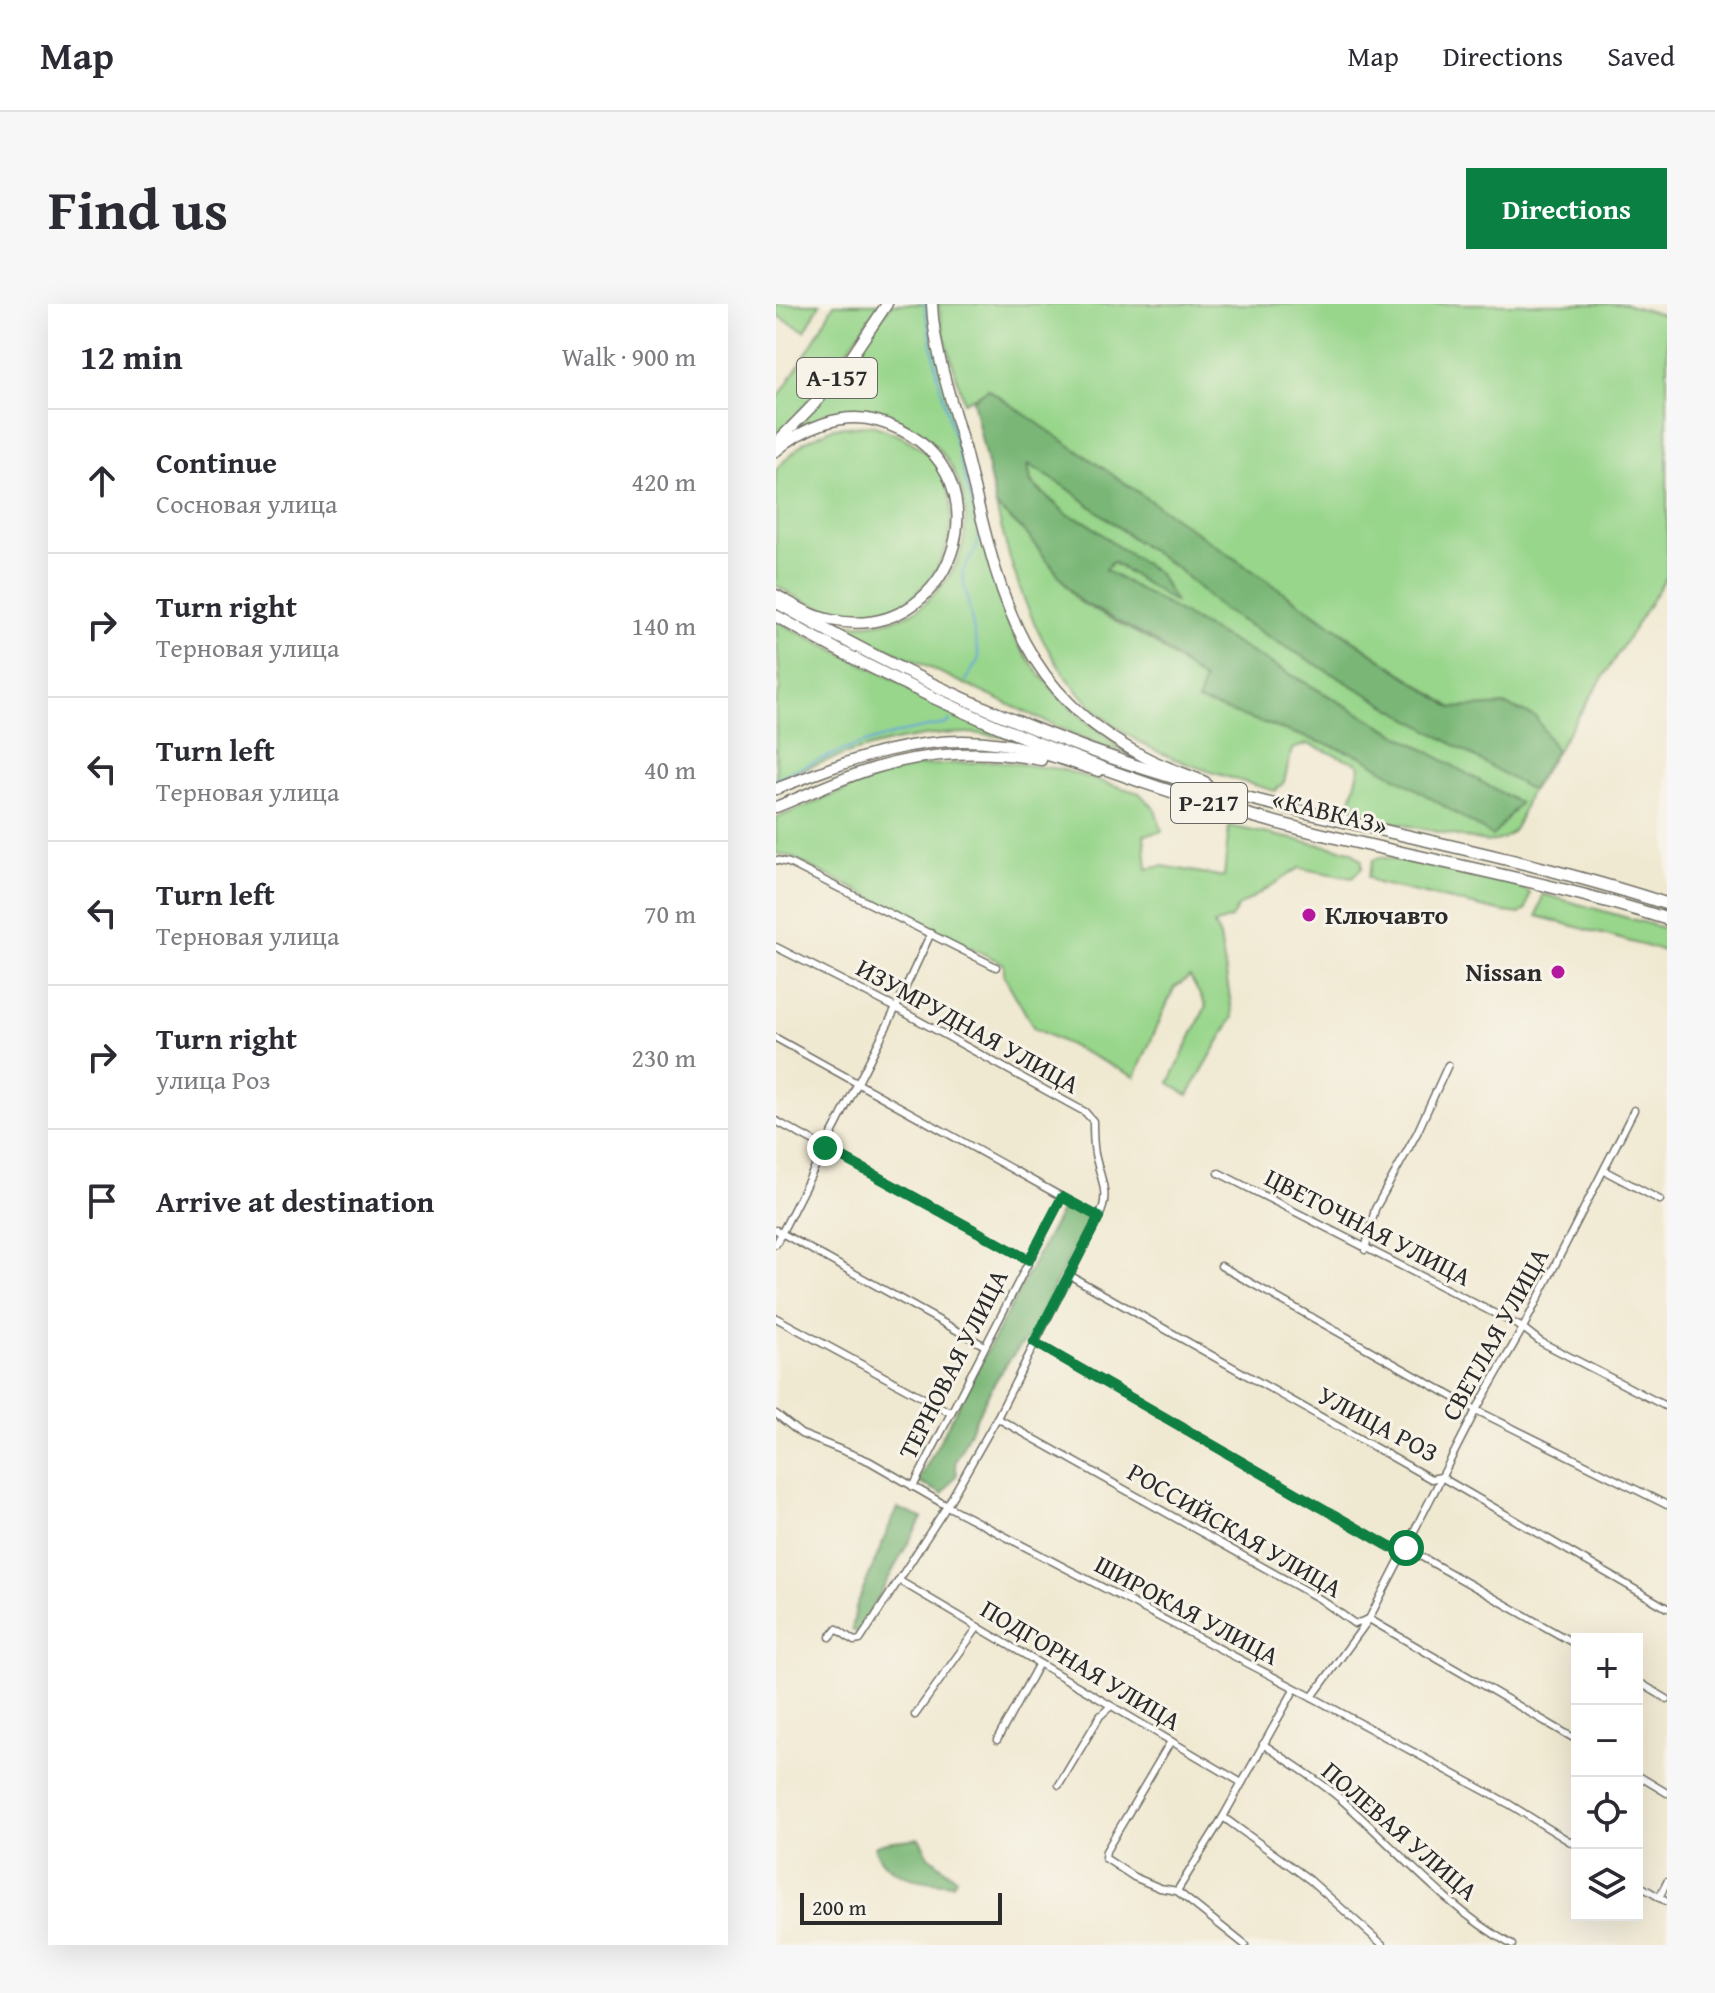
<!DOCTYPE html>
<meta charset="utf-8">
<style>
:root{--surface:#fff;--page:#f7f7f7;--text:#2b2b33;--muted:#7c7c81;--line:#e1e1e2;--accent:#0b8043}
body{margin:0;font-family:"Gentium Book Plus",serif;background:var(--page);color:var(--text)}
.controls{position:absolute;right:24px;bottom:24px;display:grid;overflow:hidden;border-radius:0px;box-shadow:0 8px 32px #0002}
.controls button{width:72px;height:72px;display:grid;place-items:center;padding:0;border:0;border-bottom:2px solid var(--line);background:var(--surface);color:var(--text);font:40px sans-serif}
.scale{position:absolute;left:24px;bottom:20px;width:202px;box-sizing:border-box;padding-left:8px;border:4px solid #2b2b2b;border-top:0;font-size:22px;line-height:28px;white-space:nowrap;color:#2b2b2b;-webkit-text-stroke:6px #f7f3e8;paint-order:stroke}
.stop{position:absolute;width:24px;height:24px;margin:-18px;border:6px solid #0b8043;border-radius:50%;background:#fff}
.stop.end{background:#0b8043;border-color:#fff;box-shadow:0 2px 8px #0008}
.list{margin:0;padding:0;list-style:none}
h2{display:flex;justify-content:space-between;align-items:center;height:104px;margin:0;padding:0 32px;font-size:34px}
h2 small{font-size:26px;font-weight:400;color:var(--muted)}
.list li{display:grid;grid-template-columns:52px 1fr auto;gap:24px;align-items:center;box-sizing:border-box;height:144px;padding:0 32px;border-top:2px solid var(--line)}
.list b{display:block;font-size:30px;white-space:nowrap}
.list p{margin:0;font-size:26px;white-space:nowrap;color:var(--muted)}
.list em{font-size:26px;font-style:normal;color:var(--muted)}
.icon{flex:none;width:44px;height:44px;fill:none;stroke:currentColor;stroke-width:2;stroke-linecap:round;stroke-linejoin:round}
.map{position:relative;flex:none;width:891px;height:1641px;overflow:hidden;border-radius:0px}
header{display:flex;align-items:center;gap:48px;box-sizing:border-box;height:112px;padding:0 40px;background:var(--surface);border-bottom:2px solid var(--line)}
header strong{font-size:38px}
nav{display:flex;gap:44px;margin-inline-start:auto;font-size:28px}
.intro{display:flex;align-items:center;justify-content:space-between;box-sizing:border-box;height:192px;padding:0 48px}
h1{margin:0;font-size:56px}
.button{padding:20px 36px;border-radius:0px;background:var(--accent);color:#fff;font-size:28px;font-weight:700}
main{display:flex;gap:48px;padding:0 48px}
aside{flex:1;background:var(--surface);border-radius:0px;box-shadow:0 8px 32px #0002}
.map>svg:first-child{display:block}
.green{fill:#98d68b;stroke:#62805b;stroke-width:2}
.forest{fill:#7ab777;stroke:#527151;stroke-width:2}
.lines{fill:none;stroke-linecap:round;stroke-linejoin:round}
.stream{stroke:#66a4d8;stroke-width:2}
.street-casing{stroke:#706e65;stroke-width:9}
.primary-casing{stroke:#706e65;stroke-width:13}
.highway-casing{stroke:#706e65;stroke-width:14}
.street{stroke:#fff;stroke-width:6}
.primary{stroke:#fff;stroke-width:10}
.highway{stroke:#fff;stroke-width:11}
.route{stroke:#0b8043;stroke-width:10}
.poi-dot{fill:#b5179e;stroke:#f7f3e8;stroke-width:3}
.labels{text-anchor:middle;stroke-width:6;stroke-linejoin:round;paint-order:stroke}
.shield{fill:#f7f3e8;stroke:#686764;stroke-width:2}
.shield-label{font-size:24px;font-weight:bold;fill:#2b2b2b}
.street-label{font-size:26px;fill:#2b2b2b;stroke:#f7f3e8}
.poi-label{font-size:26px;font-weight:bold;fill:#2b2b2b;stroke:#f7f3e8;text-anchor:start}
</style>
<header>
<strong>Map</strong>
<nav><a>Map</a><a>Directions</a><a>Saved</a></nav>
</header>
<div class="intro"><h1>Find us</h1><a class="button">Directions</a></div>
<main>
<aside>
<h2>12 min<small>Walk · 900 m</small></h2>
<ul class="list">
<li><svg class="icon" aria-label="ahead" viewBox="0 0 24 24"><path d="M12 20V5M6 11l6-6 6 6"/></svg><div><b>Continue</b><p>Сосновая улица</p></div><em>420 m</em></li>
<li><svg class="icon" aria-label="right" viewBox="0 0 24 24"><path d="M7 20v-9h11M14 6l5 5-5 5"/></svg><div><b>Turn right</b><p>Терновая улица</p></div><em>140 m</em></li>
<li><svg class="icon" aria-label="left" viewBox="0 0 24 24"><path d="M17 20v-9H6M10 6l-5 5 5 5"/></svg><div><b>Turn left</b><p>Терновая улица</p></div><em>40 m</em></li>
<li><svg class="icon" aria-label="left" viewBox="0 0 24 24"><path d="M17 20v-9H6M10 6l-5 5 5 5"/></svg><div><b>Turn left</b><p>Терновая улица</p></div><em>70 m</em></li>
<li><svg class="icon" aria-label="right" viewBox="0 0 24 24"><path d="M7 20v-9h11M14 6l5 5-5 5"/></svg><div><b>Turn right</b><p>улица Роз</p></div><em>230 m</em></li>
<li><svg class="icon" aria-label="arrive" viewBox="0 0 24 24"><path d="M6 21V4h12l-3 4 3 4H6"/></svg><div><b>Arrive at destination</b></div></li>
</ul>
</aside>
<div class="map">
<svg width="891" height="1641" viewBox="0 0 891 1641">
<rect width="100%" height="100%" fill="#f7f3e8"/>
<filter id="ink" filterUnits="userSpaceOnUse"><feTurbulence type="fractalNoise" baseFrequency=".0125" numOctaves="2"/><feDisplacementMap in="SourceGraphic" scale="16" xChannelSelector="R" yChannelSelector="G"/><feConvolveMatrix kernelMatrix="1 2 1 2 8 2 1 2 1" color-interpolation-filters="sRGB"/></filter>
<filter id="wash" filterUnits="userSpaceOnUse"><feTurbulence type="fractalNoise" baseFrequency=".006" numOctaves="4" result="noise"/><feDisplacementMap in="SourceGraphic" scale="32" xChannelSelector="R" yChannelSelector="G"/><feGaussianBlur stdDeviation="1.8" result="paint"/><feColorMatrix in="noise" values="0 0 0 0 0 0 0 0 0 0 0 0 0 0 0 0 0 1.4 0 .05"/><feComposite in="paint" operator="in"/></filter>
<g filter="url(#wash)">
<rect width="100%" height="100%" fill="#f0e9d2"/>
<g class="green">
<polygon points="0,0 44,0 29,27 0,11"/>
<path d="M58 0H103C72 47 40 93 0 133V97L34 43Z"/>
<path d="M116 0H153C167 74 186 146 204 219 215 260 221 305 243 341 273 389 310 419 355 451L299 431 59 320C85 322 113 320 137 308 146 304 153 295 160 288 217 231 187 134 112 113 95 108 74 105 57 110 46 113 34 120 24 125L21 123Z"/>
<path d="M162 0H849L891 12V272L752 492C743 516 741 537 711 538L581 511 571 504V499L575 496 584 463 581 459 532 440 516 445 508 478 499 487C466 477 431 468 399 455 286 411 246 312 220 202L250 229 302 297 377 338 428 377 423 398 448 404 586 452 717 531 743 499 329 266 336 258 398 298 338 240 310 218 292 211 255 178 252 160 294 186 360 237 402 265 447 306 755 485 677 404 212 86 188 98 167 27Z"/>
<path d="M95 121C118 128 143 138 158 157 196 205 168 289 111 307 74 318 30 301 0 281V165L28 138 57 124Z"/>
<path d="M0 317 239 435C223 433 206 429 190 429 125 429 59 451 0 477V399L4 385Z"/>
<polygon points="218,457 284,465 363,489 379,505 386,528 368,531 371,565 387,562 448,573 453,522 575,547 586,557 586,564 576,574 523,564 462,603 455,614 438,620 444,633 457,713 412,791 393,779 430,702 414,673 398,684 359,773 258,724 228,672 228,660 15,553 0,549 0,514 100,474 141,462"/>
<polygon points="604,553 734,577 754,589 750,605 744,610 728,608 601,579 592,573 597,556"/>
<polygon points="767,590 891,625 891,648 761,612"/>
</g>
<g class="forest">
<polygon points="212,85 676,404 730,401 760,413 780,447 755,486 447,306 402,265 360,237 294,186 252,160 255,179 292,211 310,218 338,240 382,269 400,299 337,258 329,266 743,499 717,532 585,452 422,397 428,376 378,337 302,296 250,229 220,202 197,96"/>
<path d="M289 899 314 913 252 1034C218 1067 200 1117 179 1158L181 1170 167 1190 142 1178Z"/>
<polygon points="121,1204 146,1214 82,1329 76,1326 80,1303"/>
<path d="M143 1534 153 1552 180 1574 177 1580C148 1578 108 1575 98 1542 112 1535 127 1537 143 1534Z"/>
</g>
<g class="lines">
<g class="stream">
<polyline points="148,0 163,77 204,230 201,243 186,268 203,354 190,377"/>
<path d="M0 474C59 449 105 429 170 420L174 416"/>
</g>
</g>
</g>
<g filter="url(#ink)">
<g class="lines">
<defs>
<g id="street">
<polyline points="0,556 13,559 220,663"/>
<path d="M0 643 120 704 309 808 317 817C317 827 317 839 319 850 324 874 335 890 323 913"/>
<polyline points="0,734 286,893"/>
<polyline points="0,817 253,956"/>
<polyline points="829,867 884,896"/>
<polyline points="443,869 747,1024 765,1038 891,1103"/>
<polyline points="0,926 209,1042"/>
<polyline points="0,940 120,704 155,629"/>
<polyline points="589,946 599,905 641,829 672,761"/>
<polyline points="445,962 700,1106 891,1201"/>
<polyline points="293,971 655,1175 665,1173 891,1304"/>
<polyline points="0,1014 175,1109"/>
<polyline points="258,1038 614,1243 630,1244 801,1341"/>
<polyline points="0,1110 25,1130 93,1157 171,1202 536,1393 733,1500 801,1542"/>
<polyline points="221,1114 544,1295 579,1320 593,1315 801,1436"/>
<polyline points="124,1277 466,1479"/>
<polyline points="54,1333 61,1325 78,1337 84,1336 171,1202 221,1114 323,913 286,893 137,1183"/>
<polyline points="861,1377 891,1395"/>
<polyline points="536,1393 593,1315 700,1106 747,1024 858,806"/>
<polyline points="139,1411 202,1323"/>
<polyline points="221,1436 262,1361"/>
<polyline points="395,1437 330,1547 329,1554 358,1573 384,1584 401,1587 469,1641"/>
<path d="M487 1440C513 1458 543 1476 567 1497 623 1547 670 1604 736 1641"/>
<polyline points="861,1471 891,1489"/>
<polyline points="283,1481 324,1412 335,1402"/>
<polyline points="447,1513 534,1576 607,1641"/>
<polyline points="861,1580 891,1598"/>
<polyline points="401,1587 447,1513 518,1386"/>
<polyline points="883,1594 891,1578"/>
</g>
<g id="primary">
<path d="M156 0C158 52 179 105 191 155 223 284 238 384 367 452 387 463 408 469 429 478"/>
<polyline points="0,139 41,97 66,67 111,0"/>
<path d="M0 147C26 124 66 107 101 117 239 156 183 343 55 316 35 312 18 301 0 291"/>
<path d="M0 485C74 456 146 427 227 440 260 445 291 458 323 467"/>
<path d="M0 503C33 490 65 474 99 464 150 448 212 445 265 456"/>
</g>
<g id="highway">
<path d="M0 298C134 375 278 441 427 482 581 525 739 550 891 600"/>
<path d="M0 312C146 395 301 462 462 508 604 549 750 570 891 615"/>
</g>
</defs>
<use href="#street" class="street-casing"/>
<use href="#primary" class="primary-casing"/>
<use href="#highway" class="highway-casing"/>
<use href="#street" class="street"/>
<use href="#primary" class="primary"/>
<use href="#highway" class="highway"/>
</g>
</g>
<g class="lines" filter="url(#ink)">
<polyline class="route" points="49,844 253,956 286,893 323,913 258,1038 614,1243 630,1244"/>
</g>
<g class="poi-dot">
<circle cx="533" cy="611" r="8"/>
<circle cx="782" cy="668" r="8"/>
</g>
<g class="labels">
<g class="shield">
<rect x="21" y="54" width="80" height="40" rx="6"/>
<rect x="395" y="479" width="76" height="40" rx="6"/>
</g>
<g class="shield-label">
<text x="61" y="82">А-157</text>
<text x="433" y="507">Р-217</text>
</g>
<g class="street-label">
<text transform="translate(554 508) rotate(14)" y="9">«КАВКАЗ»</text>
<text transform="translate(192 722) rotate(29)" y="9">ИЗУМРУДНАЯ УЛИЦА</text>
<text transform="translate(592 923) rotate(27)" y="9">ЦВЕТОЧНАЯ УЛИЦА</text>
<text transform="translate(719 1030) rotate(-61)" y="9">СВЕТЛАЯ УЛИЦА</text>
<text transform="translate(177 1060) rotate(-63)" y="9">ТЕРНОВАЯ УЛИЦА</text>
<text transform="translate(602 1120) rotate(28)" y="9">УЛИЦА РОЗ</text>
<text transform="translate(459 1226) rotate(30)" y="9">РОССИЙСКАЯ УЛИЦА</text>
<text transform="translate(411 1306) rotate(28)" y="9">ШИРОКАЯ УЛИЦА</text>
<text transform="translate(305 1361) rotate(31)" y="9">ПОДГОРНАЯ УЛИЦА</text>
<text transform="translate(624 1527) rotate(41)" y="9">ПОЛЕВАЯ УЛИЦА</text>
</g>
<g class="poi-label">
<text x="549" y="620">Ключавто</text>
<text x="766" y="677" text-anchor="end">Nissan</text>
</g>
</g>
</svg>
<div class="controls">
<button>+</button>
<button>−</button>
<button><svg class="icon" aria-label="locate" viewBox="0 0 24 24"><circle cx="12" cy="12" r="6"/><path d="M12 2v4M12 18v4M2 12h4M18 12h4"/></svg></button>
<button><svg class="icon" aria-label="layers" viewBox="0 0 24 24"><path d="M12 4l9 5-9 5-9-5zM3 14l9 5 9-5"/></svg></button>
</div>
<div class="scale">200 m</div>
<div class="stop" style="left:630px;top:1244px"></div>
<div class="stop end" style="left:49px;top:844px"></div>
</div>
</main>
